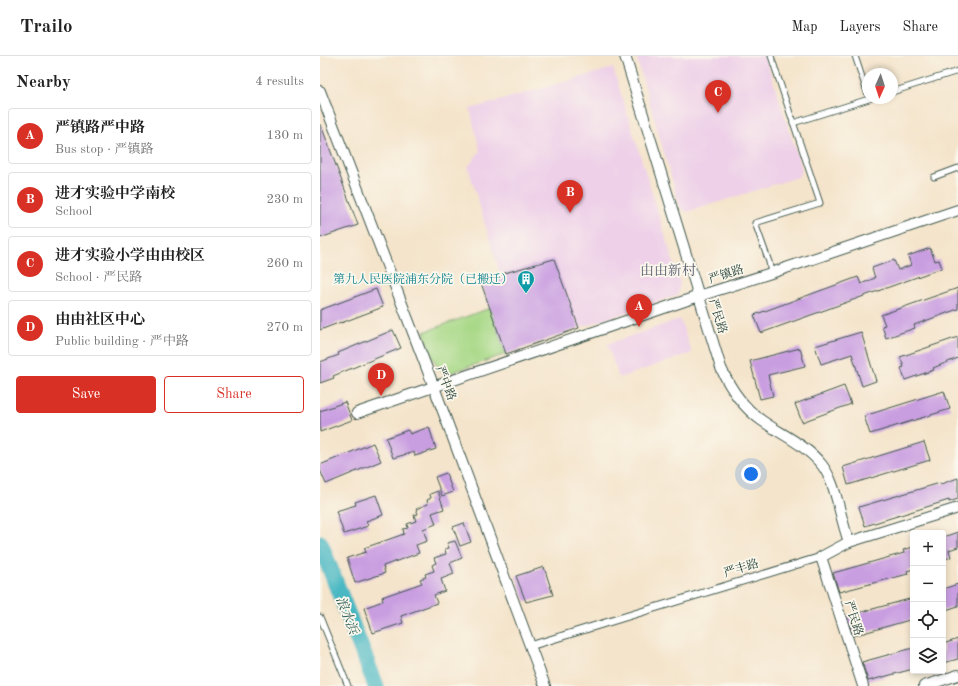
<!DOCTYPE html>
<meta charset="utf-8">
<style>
:root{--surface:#fff;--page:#f2f2f2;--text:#222;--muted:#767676;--line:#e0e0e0;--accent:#d93025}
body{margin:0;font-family:"Old Standard TT","Noto Serif SC",serif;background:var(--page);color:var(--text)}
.controls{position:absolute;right:12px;bottom:12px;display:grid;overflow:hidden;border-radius:4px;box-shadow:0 2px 6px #0003}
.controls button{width:36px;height:36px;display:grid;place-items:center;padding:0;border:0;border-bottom:1px solid var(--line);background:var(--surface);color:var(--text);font:20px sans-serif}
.compass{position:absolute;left:542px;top:12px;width:36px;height:36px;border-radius:50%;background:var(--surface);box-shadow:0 2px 6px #0003;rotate:183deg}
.you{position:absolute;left:431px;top:418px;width:14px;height:14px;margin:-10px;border:3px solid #fff;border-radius:50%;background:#1a73e8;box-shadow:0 0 0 6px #1a73e833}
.badge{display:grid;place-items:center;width:26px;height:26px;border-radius:50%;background:var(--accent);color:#fff;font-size:13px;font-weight:700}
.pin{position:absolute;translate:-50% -33px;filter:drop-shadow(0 1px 2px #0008)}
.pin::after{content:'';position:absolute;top:21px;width:14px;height:12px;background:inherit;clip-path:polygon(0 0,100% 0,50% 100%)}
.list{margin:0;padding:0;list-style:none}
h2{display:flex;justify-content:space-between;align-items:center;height:52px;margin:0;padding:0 16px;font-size:17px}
h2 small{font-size:13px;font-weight:400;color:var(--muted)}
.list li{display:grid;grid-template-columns:26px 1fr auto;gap:12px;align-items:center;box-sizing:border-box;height:56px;margin:0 8px 8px;padding:0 8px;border:1px solid var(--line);border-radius:4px}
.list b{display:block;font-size:15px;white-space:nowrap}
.list p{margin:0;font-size:13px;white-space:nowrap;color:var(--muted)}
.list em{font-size:13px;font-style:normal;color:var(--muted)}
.actions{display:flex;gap:8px;padding:12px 16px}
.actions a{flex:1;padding:9px 0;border:1px solid var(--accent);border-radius:4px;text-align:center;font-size:14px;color:var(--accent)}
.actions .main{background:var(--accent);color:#fff}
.icon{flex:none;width:22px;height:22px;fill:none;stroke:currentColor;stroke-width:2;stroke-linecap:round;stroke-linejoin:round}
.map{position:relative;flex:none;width:638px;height:630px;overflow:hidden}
header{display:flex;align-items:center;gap:24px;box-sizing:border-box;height:56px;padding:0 20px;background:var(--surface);border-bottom:1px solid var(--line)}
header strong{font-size:19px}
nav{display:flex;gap:22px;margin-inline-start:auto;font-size:14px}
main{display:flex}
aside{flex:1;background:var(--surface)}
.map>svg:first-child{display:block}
.built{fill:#eed0e8}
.green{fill:#a7d886;stroke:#638a5d}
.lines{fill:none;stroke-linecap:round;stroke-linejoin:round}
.river{stroke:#4ab8c3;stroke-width:17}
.building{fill:#c99ee1}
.service-casing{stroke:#3f564b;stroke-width:7}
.pedestrian-casing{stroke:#3f564b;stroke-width:9}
.minor-casing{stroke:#3f564b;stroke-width:12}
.service{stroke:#fff;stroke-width:5}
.pedestrian{stroke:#fff;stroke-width:7}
.minor{stroke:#fff;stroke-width:10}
.labels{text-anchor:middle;stroke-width:3.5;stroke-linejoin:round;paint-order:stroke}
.street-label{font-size:12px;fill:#1f3d34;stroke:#fbf7ec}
.culture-label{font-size:12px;fill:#0d838f;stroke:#fbf7ec;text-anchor:end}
.water-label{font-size:13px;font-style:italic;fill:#2a5c58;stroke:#fbf7ec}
.quarter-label{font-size:14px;fill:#5a5f71;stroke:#fbf7ec}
</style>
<header>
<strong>Trailo</strong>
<nav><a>Map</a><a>Layers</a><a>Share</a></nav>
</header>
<main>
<aside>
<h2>Nearby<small>4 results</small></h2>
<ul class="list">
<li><span class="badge">A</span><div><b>严镇路严中路</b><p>Bus stop · 严镇路</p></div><em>130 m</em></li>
<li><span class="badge">B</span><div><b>进才实验中学南校</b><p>School</p></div><em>230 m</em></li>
<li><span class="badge">C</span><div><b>进才实验小学由由校区</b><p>School · 严民路</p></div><em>260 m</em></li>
<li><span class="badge">D</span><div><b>由由社区中心</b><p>Public building · 严中路</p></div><em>270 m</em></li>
</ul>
<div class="actions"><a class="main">Save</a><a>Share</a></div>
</aside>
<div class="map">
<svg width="638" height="630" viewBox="0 0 638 630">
<rect width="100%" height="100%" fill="#fbf7ec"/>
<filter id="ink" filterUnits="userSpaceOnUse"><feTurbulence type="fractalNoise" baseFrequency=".025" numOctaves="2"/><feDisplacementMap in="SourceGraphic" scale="8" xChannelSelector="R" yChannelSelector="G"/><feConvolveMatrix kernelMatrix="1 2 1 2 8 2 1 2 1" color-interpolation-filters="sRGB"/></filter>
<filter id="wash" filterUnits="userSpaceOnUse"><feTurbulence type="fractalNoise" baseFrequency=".012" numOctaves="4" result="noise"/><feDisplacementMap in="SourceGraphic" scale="16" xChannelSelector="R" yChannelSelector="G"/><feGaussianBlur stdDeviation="0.9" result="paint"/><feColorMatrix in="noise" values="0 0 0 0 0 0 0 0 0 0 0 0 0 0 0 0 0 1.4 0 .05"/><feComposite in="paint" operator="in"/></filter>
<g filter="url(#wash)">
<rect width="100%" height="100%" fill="#f4e4cb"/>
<g class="built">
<polygon points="316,0 445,0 482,114 478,121 367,156 360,151"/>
<polygon points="293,12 360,227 358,239 259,272 234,203 180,218 148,111 160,95 150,53"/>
<polygon points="360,263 372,297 299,322 287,288"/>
</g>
<path class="green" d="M170 252 186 298 133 316C130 317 127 317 124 316 113 311 108 287 104 276Z"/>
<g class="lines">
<polyline class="river" points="0,487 56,630"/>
</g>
<g id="blocks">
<g class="building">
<polygon points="0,69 1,69 38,169 0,182"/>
<polygon points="610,192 615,205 619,204 622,212 441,277 434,259 538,221 541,228 555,222 552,212 574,204 578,214 591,209 588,200"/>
<polygon points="234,203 259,272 186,298 160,224"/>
<polygon points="638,232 638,253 594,269 595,272 566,282 562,270 565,269 561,259"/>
<polygon points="56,233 63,251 21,267 21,266 0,274 0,254"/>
<polygon points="73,274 81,292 13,320 14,322 0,327 0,306 19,299 18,297"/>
<polygon points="541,276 556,325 542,330 532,298 501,308 495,290"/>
<polygon points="638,281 638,302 613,312 614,314 585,324 581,312 584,311 580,301"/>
<polygon points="480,292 485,310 448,319 453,340 440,343 430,305"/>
<polygon points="524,330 531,348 482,366 475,348"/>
<polygon points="624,335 630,353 550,378 544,360"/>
<polygon points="25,346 32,364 0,376 0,355"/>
<polygon points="109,371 116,393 95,400 94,396 73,402 66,382 88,374 90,378"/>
<polygon points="604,386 610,404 528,429 523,411"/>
<polygon points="53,387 61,405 6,428 0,414 0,409"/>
<polygon points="126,417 133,436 122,440 115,421"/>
<polygon points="638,422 638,443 629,446 629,444 545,470 539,451 620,427 621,428"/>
<polygon points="118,435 124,453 112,457 116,468 103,473 107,485 96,489 99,497 63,510 65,517 35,527 27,502 46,496 44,492 84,478 83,473 88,472 87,468 96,465 94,459 98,458 96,453 108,448 107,444 111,442 110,438"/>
<polygon points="56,439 63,459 46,465 48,470 24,478 16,455 36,449 35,446"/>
<polygon points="144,467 151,486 140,490 133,471"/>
<polygon points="638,476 638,491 629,494 631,501 623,504 623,481"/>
<polygon points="135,485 142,502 130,507 134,518 121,523 125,535 114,539 117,547 81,560 83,567 53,577 44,552 63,545 62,541 102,527 100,523 106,521 105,518 114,515 112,509 116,507 114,502 126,498 125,493 129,492 127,487"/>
<polygon points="593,491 593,513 587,515 588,518 519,536 513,517 584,497 583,494"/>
<polygon points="224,511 233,539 206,546 196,520"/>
<polygon points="638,528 638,550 623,555 623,533"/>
<polygon points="593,542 593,563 533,580 527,560"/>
<polygon points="638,583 638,603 623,607 623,588"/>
<polygon points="593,592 593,613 548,625 542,606"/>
</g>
</g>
</g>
<g filter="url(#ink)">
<use href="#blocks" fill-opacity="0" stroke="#3f564b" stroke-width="1"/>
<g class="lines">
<defs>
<g id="service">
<polyline points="535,0 548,39"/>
<polyline points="572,36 638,15"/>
<polyline points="473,67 552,42"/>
<polyline points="614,121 638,112"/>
<polyline points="451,217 449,206 435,167 500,147 451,0"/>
<polyline points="0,561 28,630"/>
</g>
<polyline id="pedestrian" points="210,590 501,501"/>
<g id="minor">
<path d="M305 0 401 312C410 332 423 351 441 364 462 379 485 388 502 409 511 421 515 436 519 451 522 463 525 475 529 486"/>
<polyline points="0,35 114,331 225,630"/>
<polyline points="37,357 379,240 451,217 638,154"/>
<polyline points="543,630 501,501 529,486 638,452"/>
<polyline points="604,630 638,619"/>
</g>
</defs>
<use href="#service" class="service-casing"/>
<use href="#pedestrian" class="pedestrian-casing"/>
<use href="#minor" class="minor-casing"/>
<use href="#service" class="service"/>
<use href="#pedestrian" class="pedestrian"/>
<use href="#minor" class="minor"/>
</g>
</g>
<defs>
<symbol id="building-pin" viewBox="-11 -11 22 30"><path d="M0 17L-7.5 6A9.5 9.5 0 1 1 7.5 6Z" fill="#0f9aa8" stroke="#fbf7ec"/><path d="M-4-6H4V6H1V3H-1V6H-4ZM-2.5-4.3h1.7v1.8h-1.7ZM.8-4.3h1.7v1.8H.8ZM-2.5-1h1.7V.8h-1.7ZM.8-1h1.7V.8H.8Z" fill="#fff"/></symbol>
</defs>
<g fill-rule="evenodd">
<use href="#building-pin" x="196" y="213" width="20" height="27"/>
</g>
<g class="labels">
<g class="street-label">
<text transform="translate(406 218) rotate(-18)" y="4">严镇路</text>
<text transform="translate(398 260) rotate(73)" y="4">严民路</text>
<text transform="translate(126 327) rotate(69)" y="4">严中路</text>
<text transform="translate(421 512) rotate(-17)" y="4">严丰路</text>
<text transform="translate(534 562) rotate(72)" y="4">严民路</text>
</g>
<g class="culture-label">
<text x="193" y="227">第九人民医院浦东分院（已搬迁）</text>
</g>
<g class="water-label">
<text transform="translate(28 559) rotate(69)" y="5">浪水浜</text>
</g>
<g class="quarter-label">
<text x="348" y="219">由由新村</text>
</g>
</g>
</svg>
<div class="controls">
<button>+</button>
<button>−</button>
<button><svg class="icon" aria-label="locate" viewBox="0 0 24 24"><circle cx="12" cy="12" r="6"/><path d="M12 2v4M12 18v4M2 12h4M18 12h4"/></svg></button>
<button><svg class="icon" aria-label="layers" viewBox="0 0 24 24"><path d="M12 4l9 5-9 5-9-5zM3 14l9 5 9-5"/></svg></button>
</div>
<svg class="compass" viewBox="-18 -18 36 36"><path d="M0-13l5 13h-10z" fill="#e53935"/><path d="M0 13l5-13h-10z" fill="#767676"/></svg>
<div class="you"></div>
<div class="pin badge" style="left:319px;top:271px">A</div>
<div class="pin badge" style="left:250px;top:157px">B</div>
<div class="pin badge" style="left:398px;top:57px">C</div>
<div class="pin badge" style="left:61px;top:340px">D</div>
</div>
</main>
